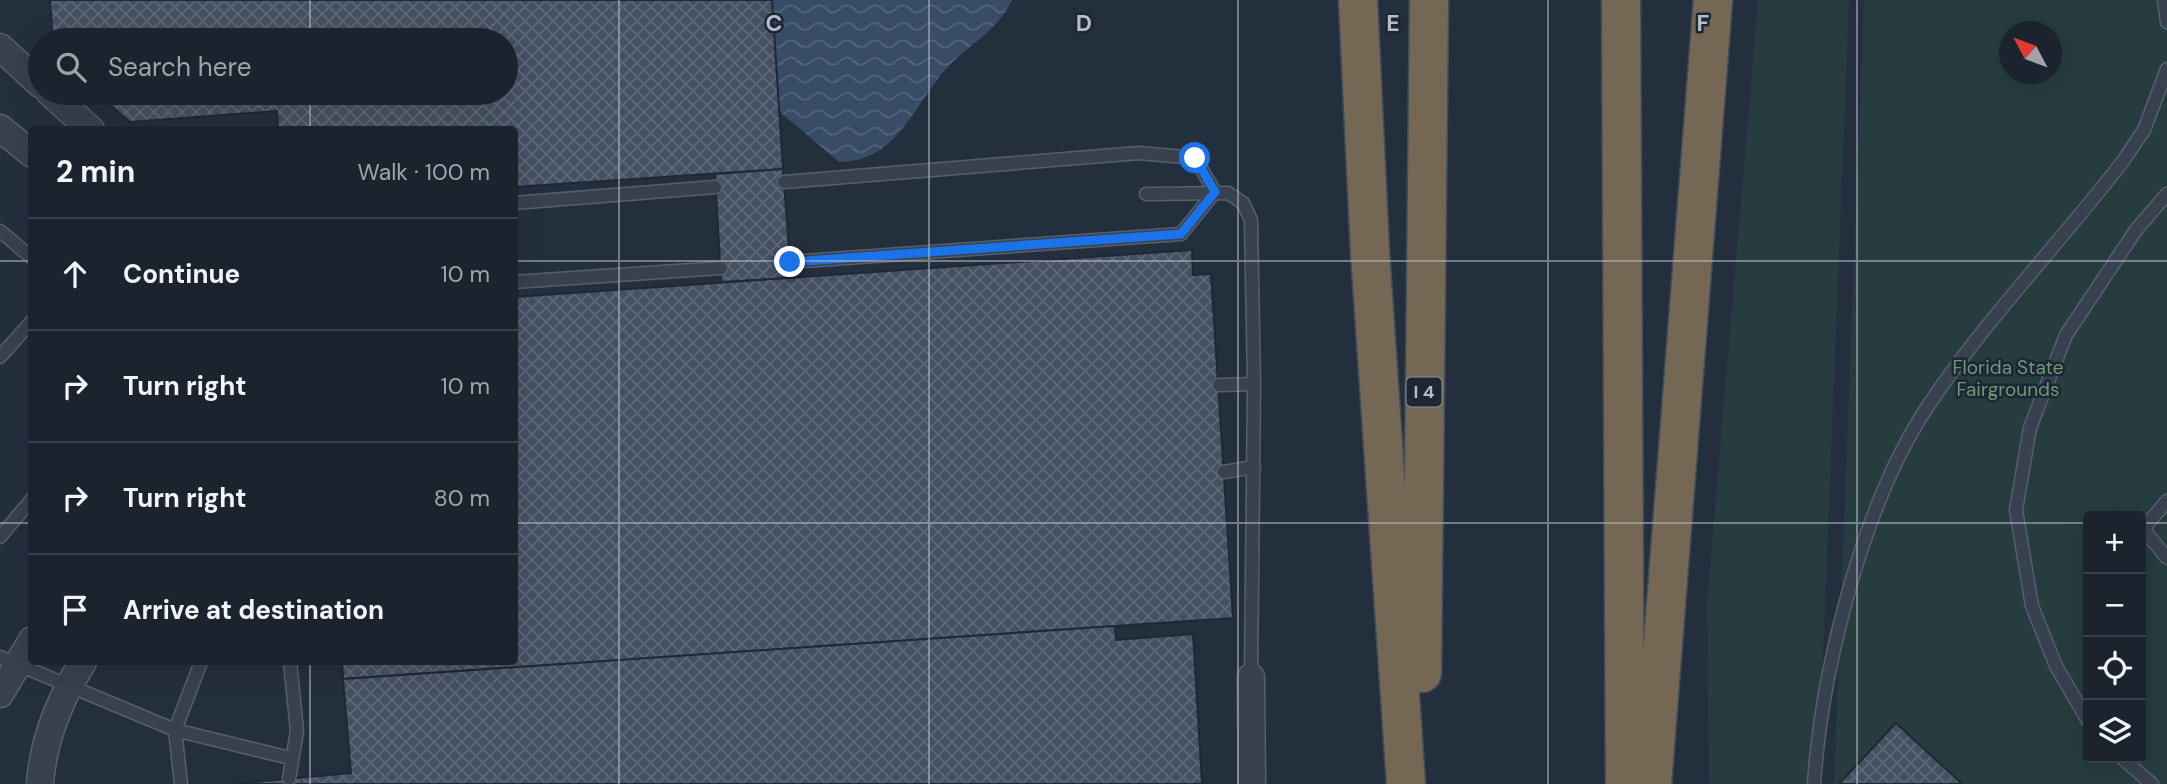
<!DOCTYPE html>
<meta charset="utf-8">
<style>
:root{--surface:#1b232e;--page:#282f3a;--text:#f1f3f6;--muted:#a0a4aa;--line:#39404a}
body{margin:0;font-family:"DM Sans",sans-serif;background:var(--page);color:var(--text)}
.controls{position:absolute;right:21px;bottom:21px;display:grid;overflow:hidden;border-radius:7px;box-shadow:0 7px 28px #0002}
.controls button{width:63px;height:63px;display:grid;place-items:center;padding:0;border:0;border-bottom:2px solid var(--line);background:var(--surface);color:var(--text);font:35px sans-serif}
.compass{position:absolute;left:1999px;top:21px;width:63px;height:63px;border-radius:50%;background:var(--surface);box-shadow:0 7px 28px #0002;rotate:311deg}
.stop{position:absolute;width:21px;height:21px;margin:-16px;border:5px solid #1a73e8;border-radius:50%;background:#fff}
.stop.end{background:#1a73e8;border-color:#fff;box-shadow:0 2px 7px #0008}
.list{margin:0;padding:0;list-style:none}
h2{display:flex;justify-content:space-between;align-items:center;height:91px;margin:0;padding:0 28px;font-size:30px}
h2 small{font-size:23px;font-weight:400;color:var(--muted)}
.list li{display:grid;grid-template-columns:46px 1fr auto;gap:21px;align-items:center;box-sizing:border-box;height:112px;padding:0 28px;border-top:2px solid var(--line)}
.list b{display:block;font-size:26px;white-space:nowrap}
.list em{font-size:23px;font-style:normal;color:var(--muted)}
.icon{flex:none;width:38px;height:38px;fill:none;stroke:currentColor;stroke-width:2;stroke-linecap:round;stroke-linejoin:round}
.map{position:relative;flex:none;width:2167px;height:784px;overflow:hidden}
.search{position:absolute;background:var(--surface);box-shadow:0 7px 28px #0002;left:28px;top:28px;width:490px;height:77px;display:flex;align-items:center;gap:18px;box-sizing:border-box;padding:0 24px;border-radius:38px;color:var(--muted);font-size:26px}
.panel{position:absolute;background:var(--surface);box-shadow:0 7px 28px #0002;left:28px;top:126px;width:490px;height:539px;border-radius:7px}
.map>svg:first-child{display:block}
.park{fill:#263c3f;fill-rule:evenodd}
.water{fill:url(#water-waves)}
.building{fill:url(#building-cross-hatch);stroke:#1f2835;stroke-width:2}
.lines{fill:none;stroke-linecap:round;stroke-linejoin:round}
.service-casing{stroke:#565f6c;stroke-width:15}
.minor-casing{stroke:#565f6c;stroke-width:29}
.motorway-casing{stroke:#434c59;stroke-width:41}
.service{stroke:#38414e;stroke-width:12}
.minor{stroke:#38414e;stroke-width:26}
.motorway{stroke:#746855;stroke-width:38}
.route{stroke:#1a73e8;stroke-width:9}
.grid{fill:none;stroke:#b4bcc9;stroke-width:2;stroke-opacity:0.55}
.labels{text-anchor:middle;stroke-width:5;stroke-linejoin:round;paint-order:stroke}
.shield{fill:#1d2633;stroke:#878f9c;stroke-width:2}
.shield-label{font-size:18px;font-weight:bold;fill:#b4bcc9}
.park-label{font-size:19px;fill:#6b9a76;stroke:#1d2633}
.grid-label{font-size:23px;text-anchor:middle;font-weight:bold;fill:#b4bcc9;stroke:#1d2633;stroke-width:5;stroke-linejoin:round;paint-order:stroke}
</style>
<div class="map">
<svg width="2167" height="784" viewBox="0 0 2167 784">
<defs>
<pattern id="water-waves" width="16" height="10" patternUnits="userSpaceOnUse" patternTransform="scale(1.75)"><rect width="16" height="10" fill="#394c67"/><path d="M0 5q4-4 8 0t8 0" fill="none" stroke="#53647b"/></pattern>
<pattern id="building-cross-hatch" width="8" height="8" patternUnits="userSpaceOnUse" patternTransform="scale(1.75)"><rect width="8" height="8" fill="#455162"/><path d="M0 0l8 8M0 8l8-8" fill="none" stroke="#5d6877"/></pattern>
</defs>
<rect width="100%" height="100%" fill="#242f3e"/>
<g class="park">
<polygon points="1758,0 1849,0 1818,784 1709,784 1707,603"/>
<path d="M1864 0H2167V784H1834ZM2010 32H2052V74H2010ZM2088 516H2141V758H2088Z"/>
</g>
<path class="water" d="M648 0H1012C997 32 967 45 945 70 926 92 907 130 884 147 869 158 857 161 839 162Z"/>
<g class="building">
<polygon points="50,0 772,0 783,169 514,187 514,130 278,130 277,111 130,122 96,93 506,93 506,40 53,40"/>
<polygon points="783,169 791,278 721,282 715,174"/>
<polygon points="1192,250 1193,275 1211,274 1233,618 343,679 342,662 514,662 514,297"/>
<polygon points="1115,626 1116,640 1193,634 1202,784 234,784 351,773 343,679"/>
<polygon points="1896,723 1962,784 1839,784"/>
</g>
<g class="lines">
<defs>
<g id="service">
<polyline points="2164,0 2167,22"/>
<polyline points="784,182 1139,153 1195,158 1215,192 1181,234 790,262"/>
<polyline points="1146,194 1228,193 1243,203 1251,220 1254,384 1251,677"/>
<polyline points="514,203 715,187"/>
<polyline points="0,231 32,258"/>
<polyline points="514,282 721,268"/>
<polyline points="0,357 32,321"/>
<polyline points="1219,385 1254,384"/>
<polyline points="1224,472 1254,467"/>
<polyline points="2167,501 2143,529 2167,558"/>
<polyline points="0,537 32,499"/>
<polyline points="0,657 175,730 290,758"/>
<polyline points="2088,721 2056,666 2032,606 2016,510 2030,428 2066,335 2136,230 2167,194"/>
<polyline points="2122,758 2152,784"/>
<polyline points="289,779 297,731 290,662"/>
<polyline points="181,784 175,730 201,662"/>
<path d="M1814 784C1822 668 1863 503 1928 406 1986 319 2060 243 2123 161L2144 130 2167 69"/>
</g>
<g id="minor">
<polyline points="0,47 40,84"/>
<polyline points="50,93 91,130"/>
<polyline points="0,128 32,154"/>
<polyline points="1251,677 1252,784"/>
<polyline points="0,694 32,640"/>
<path d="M40 784C43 740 60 699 83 662"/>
</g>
<g id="motorway">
<polyline points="1358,0 1370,252 1406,784"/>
<polyline points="1621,0 1625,784"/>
<polyline points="1422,673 1429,0"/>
<polyline points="1652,784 1713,0"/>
</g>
</defs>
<use href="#service" class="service-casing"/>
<use href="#minor" class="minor-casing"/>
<use href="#motorway" class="motorway-casing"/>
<use href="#service" class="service"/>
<use href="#minor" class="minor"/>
<use href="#motorway" class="motorway"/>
</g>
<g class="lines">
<polyline class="route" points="790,262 1181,234 1215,192 1195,158"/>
</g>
<path class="grid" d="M310 0V40M619 0V784M929 0V784M1238 0V784M1548 0V784M1857 0V784M310 93V130M0 261H32M514 261H2167M0 523H32M514 523H2088M2141 523H2167M310 662V784"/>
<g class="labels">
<rect class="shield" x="1406.5" y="377.5" width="35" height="29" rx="5"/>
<g class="shield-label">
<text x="1424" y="398">I 4</text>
</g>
<g class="park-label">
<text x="2008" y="374">Florida State<tspan x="2008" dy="22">Fairgrounds</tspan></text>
</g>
</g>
<g class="grid-label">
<text x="774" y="31">C</text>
<text x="1084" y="31">D</text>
<text x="1393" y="31">E</text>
<text x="1703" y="31">F</text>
</g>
</svg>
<div class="controls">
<button>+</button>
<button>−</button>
<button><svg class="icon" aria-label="locate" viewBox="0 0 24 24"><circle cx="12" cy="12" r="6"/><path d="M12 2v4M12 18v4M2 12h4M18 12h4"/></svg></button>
<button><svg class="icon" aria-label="layers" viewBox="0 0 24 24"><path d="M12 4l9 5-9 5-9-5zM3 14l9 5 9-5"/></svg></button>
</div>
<svg class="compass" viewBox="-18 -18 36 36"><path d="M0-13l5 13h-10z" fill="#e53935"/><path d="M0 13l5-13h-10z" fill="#a0a4aa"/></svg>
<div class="stop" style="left:1195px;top:158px"></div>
<div class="stop end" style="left:790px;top:262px"></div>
<div class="search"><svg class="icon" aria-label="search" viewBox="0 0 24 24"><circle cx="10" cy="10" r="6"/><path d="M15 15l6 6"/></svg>Search here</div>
<section class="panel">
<h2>2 min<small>Walk · 100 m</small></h2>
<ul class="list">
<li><svg class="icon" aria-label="ahead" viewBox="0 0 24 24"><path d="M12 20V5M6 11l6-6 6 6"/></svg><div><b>Continue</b></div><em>10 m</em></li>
<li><svg class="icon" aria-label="right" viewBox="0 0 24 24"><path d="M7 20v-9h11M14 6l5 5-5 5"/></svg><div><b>Turn right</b></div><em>10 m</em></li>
<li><svg class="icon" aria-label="right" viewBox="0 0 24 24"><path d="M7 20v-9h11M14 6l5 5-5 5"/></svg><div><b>Turn right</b></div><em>80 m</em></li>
<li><svg class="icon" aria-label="arrive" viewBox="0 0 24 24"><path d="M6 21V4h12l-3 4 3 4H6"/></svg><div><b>Arrive at destination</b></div></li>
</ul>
</section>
</div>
